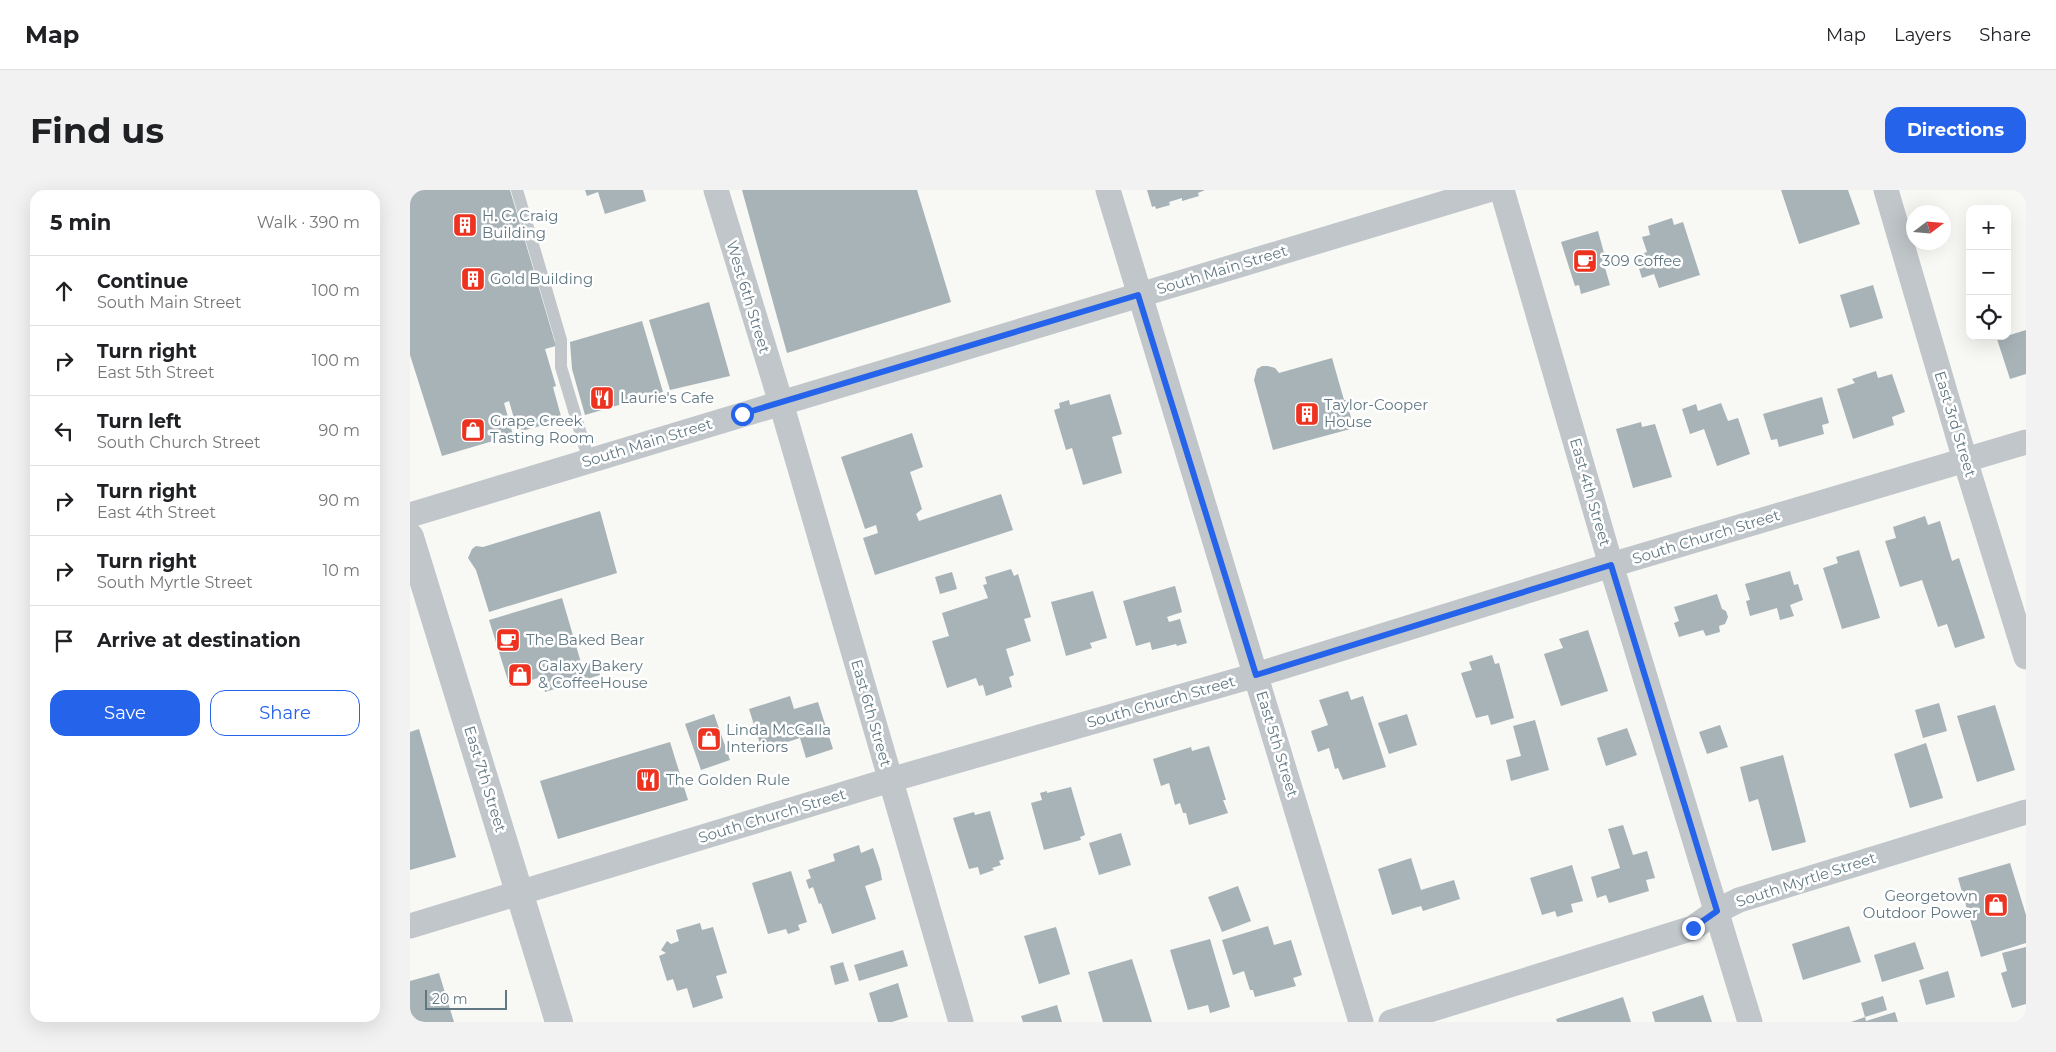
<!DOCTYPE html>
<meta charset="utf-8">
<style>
:root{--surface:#fff;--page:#f2f2f2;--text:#202124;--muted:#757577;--line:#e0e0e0;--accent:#2563eb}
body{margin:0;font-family:Montserrat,sans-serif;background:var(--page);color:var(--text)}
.controls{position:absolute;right:15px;top:15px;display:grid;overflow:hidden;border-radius:10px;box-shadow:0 5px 20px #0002}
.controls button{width:45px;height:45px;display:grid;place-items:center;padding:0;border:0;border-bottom:1px solid var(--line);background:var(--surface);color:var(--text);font:25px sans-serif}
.compass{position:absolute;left:1496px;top:15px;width:45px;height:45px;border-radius:50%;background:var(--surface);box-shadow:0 5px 20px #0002;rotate:74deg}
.scale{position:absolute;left:15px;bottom:12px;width:82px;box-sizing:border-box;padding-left:5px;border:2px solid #617882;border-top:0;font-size:14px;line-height:18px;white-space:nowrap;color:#617882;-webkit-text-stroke:4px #fff;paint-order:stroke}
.stop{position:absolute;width:15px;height:15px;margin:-11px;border:4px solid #2563eb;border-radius:50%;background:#fff}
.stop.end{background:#2563eb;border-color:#fff;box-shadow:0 1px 5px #0008}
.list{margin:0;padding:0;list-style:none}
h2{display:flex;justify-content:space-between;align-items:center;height:65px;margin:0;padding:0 20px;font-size:21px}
h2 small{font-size:16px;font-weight:400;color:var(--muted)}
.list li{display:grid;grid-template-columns:32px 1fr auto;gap:15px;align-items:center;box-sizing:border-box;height:70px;padding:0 20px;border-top:1px solid var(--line)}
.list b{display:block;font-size:19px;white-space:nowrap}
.list p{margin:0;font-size:16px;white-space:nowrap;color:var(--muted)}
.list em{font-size:16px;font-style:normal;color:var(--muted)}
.actions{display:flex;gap:10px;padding:15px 20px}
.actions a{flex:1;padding:11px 0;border:1px solid var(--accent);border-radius:15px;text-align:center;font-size:18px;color:var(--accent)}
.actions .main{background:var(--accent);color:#fff}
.icon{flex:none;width:28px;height:28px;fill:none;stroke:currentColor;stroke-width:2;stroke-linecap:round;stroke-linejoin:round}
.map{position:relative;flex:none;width:1616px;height:832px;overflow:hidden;border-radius:15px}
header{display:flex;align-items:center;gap:30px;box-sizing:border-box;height:70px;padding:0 25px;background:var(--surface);border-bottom:1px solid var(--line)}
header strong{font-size:24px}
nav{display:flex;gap:28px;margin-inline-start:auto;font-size:18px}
.intro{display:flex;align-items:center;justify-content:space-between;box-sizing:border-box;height:120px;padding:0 30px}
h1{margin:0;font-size:35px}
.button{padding:12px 22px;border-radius:15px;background:var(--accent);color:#fff;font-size:18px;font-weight:700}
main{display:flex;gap:30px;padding:0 30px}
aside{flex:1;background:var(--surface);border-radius:15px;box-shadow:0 5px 20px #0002}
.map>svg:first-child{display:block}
.building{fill:#a7b3b7}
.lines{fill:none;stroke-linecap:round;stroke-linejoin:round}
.service{stroke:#c0c6c9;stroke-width:12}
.minor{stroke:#c0c6c9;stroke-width:25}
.tertiary{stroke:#c0c6c9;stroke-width:28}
.route{stroke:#2563eb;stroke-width:6}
.labels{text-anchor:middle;stroke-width:5;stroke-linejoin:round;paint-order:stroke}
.poi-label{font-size:15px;fill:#617882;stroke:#fff;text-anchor:start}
.street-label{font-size:15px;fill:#617882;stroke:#fff}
</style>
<header>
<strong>Map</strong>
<nav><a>Map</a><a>Layers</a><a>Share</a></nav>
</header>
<div class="intro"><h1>Find us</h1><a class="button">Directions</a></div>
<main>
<aside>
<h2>5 min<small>Walk · 390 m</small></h2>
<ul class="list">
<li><svg class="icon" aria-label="ahead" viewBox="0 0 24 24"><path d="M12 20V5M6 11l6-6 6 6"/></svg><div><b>Continue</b><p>South Main Street</p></div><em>100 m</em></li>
<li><svg class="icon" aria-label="right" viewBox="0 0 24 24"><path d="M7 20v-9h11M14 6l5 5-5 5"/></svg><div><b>Turn right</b><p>East 5th Street</p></div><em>100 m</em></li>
<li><svg class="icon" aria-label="left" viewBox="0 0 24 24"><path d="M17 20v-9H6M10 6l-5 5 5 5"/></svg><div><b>Turn left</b><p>South Church Street</p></div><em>90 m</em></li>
<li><svg class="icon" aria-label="right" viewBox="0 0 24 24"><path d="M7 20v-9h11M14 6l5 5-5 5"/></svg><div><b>Turn right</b><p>East 4th Street</p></div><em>90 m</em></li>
<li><svg class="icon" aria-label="right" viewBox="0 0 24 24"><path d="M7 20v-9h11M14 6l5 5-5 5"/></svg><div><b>Turn right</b><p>South Myrtle Street</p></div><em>10 m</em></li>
<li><svg class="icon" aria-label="arrive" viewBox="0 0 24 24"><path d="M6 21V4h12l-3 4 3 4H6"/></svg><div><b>Arrive at destination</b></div></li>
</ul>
<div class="actions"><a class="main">Save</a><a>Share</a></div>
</aside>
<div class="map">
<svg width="1616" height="832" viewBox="0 0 1616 832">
<rect width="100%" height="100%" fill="#f8f8f5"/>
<g class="building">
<polygon points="0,0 100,0 146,156 135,159 146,196 143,197 152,230 108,242 99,211 94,213 103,245 32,266 0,165"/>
<polygon points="175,0 233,0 236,11 195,24 188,2 177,6"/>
<polygon points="332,0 507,0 541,112 377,163"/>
<polygon points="737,0 795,0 788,3 789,6 772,11 772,8 759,12 760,15 746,19 745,16 742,17"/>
<polygon points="1371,0 1438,0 1450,34 1389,54"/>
<polygon points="1262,28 1264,35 1273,32 1290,85 1249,98 1244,84 1232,88 1225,66 1237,62 1232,47 1240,45 1238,36"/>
<polygon points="1188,41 1194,63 1191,64 1200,95 1171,104 1169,95 1165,96 1151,52"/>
<polygon points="1463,95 1473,128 1440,138 1430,105"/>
<polygon points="299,112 320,186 260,200 239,130"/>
<polygon points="232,131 253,202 175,225 162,179 160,152"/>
<polygon points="1616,140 1616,184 1600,189 1587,149"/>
<polygon points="922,168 934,210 936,210 944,238 863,260 844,190 847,179 852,176 858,176 865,178 869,183"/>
<polygon points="1466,181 1468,188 1482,184 1495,222 1482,227 1484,235 1443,249 1427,199 1445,193 1442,189"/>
<polygon points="700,204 712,244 702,247 712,283 673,295 662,258 656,260 644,220 650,218 649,213 659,210 660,215"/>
<polygon points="1412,207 1419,233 1412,235 1414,244 1369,257 1367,249 1361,250 1353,224"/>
<polygon points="1311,213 1318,231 1328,228 1340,264 1307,276 1294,239 1280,244 1272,219 1286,214 1288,221"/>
<polygon points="1231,232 1232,237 1245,234 1262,287 1223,298 1206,239"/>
<polygon points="502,243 513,277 500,282 512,319 506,324 509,331 591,304 603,340 465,385 453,348 468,343 466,335 455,339 431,267"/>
<polygon points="190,321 207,383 79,422 66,380 58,368 62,359 66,356 73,357"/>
<polygon points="1515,326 1518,335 1530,331 1542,371 1549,368 1575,448 1545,458 1537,434 1528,437 1512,390 1490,397 1475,351 1486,348 1483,337"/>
<polygon points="1449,360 1470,428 1432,439 1413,378 1428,373 1426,367"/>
<polygon points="601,379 604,386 608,384 621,427 614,429 621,451 596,459 604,485 599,487 602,497 576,506 573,495 569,496 566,488 537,498 522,451 539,446 532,423 578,408 573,395 577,394 575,387"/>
<polygon points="1380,381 1384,395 1388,394 1393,410 1380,415 1384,426 1370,430 1367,418 1340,426 1336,411 1340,410 1335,394"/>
<polygon points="542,382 547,399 530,404 525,387"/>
<polygon points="765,396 772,422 757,427 759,432 770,429 777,453 767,456 766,454 742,460 740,452 726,456 713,411"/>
<polygon points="683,401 697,448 680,453 682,458 656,466 641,412"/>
<polygon points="1307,404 1312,419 1316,421 1318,427 1315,434 1309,436 1310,442 1296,446 1293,440 1269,447 1264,433 1269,431 1264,417"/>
<polygon points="152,408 172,476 186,471 190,485 135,502 131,487 100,497 79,430"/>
<polygon points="1178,440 1198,501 1151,516 1134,464 1153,458 1149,449"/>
<polygon points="1082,465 1085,474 1089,473 1104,528 1081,535 1078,525 1066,528 1051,483 1062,480 1059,472"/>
<polygon points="938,501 941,510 953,506 976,577 933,590 928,578 925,579 919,558 908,562 901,541 918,535 909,510"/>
<polygon points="380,506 384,519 408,512 423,559 396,568 390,548 352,560 339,519"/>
<polygon points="1529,513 1537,541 1513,548 1505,520"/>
<polygon points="1585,515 1605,580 1567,592 1547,526"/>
<polygon points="304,524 320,570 291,580 275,534"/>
<polygon points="997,524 1007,555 979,564 968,533"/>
<polygon points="1125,530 1139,580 1101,591 1096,570 1111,566 1103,536"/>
<polygon points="1310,535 1318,557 1297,564 1289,542"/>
<polygon points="1217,538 1227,565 1196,576 1187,548"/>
<polygon points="9,539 46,667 0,680 0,542"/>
<polygon points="260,552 278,610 148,649 130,591"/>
<polygon points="1516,553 1533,608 1500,618 1484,564"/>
<polygon points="799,556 816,610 813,610 818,623 779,635 776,623 773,623 770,613 765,615 759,593 751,596 743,569 781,557 782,561"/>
<polygon points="1373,565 1396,652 1362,661 1348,609 1339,612 1330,577"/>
<polygon points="661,597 675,645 670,647 671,650 634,660 621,613 632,610 630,603 637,601 637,603"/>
<polygon points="580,621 594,669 589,671 591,675 582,678 584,680 570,685 568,677 559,679 543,628 564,622 565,625"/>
<polygon points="1213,635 1223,665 1237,661 1245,688 1236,690 1239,701 1199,713 1196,705 1187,708 1181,687 1210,678 1198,639"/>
<polygon points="711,643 721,675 689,685 679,653"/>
<polygon points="449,655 451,663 463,658 470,679 472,690 455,696 466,729 422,744 411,713 409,714 403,697 399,699 396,690 401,688 398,680 425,671 423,664"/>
<polygon points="1001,668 1011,700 1044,690 1050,709 1013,721 1011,716 982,725 968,679"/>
<polygon points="1600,673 1616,725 1616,753 1571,767 1548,688"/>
<polygon points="1162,675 1173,711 1161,714 1163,722 1147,727 1145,721 1132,725 1120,688"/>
<polygon points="381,681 397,732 388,735 390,740 378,744 376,739 358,744 342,693"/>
<polygon points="828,696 841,731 812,742 798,707"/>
<polygon points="290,733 292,740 303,737 317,783 306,786 313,808 283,818 277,798 267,801 263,789 257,791 249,766 256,763 251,760 257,751 261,754 269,751 266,740"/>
<polygon points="858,736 864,755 881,750 892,785 883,788 886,796 845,807 843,800 840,800 834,781 823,785 812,750"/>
<polygon points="1439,736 1451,772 1393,790 1382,754"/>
<polygon points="646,737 660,784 629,794 614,746"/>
<polygon points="800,749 820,817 800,823 798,815 778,820 760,760"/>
<polygon points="1505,752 1514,779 1472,792 1464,765"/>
<polygon points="1616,757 1616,814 1602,818 1591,783 1597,781 1592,763"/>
<polygon points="493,760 498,776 449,791 444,775"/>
<polygon points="722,769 742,832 693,832 678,782"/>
<polygon points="433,772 439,791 425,795 420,776"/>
<polygon points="1538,781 1545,807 1516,815 1509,790"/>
<polygon points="29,783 44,832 0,832 0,791"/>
<polygon points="488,793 498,827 482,832 468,832 459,803"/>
<polygon points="1293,805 1302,832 1245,832 1242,822"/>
<polygon points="1473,806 1477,820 1455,827 1451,813"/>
<polygon points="1213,807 1221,832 1147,832 1146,829"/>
<polygon points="647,815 652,832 613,832 611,826"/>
<polygon points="1485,822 1488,832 1441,832 1455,827 1456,831"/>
</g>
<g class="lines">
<polyline class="service" points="107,0 151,150 151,177 179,271"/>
<g class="minor">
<polyline points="306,0 371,213 551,832"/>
<polyline points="698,0 951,832"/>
<polyline points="1092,0 1201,375 1340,832"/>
<polyline points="1476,0 1555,270 1616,467"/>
<polyline points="0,325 1078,0"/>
<polyline points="0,736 480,590 846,485 1201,375 1616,252"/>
<polyline points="981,832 1283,738 1307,721 1329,710 1616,622"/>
</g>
<polyline class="tertiary" points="0,347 149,832"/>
</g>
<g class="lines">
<polyline class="route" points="332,224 728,105 846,485 1201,375 1307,721 1283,738"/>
</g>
<defs>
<symbol id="building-square" viewBox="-11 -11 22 22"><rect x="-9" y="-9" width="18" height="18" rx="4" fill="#ed3220" stroke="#fff"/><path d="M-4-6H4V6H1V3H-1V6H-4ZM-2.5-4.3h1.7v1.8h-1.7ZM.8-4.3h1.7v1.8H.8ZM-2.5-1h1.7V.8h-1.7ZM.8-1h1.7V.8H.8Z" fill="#fff"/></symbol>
<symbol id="cafe-square" viewBox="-11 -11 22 22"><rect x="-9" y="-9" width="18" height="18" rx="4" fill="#ed3220" stroke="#fff"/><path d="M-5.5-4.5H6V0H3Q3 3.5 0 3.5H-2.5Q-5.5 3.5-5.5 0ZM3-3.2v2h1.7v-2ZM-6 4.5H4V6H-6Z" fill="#fff"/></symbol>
<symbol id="restaurant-square" viewBox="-11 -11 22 22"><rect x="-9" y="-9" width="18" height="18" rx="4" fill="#ed3220" stroke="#fff"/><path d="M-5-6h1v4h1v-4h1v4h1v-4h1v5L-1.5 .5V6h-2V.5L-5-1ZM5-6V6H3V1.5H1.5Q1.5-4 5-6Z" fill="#fff"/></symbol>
<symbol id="shop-square" viewBox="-11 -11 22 22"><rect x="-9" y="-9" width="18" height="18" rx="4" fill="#ed3220" stroke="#fff"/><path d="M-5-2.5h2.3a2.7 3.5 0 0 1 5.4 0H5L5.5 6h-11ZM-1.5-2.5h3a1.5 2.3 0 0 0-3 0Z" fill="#fff"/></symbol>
</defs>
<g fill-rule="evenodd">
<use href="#building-square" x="41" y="21" width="28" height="28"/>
<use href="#cafe-square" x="1161" y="57" width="28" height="28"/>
<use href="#building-square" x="49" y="75" width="28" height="28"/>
<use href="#restaurant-square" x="178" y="194" width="28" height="28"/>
<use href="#building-square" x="883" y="210" width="28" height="28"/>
<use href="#shop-square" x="49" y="226" width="28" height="28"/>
<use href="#cafe-square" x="84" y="436" width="28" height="28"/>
<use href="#shop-square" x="96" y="471" width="28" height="28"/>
<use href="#shop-square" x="285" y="535" width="28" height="28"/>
<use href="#restaurant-square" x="224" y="576" width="28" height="28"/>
<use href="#shop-square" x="1572" y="701" width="28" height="28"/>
</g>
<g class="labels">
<g class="poi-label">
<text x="72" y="31">H. C. Craig<tspan x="72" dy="17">Building</tspan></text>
<text x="1192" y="76">309 Coffee</text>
<text x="80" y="94">Gold Building</text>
<text x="210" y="213">Laurie's Cafe</text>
<text x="914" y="220">Taylor-Cooper<tspan x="914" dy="17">House</tspan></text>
<text x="80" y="236">Grape Creek<tspan x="80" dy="17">Tasting Room</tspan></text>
<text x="116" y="455">The Baked Bear</text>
<text x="128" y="481">Galaxy Bakery<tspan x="128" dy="17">&amp; CoffeeHouse</tspan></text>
<text x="316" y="545">Linda McCalla<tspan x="316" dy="17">Interiors</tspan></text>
<text x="256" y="595">The Golden Rule</text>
<text x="1568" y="711" text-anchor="end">Georgetown<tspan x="1568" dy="17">Outdoor Power</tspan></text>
</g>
<g class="street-label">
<text transform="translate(812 80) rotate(-17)" y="5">South Main Street</text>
<text transform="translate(338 107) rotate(73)" y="5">West 6th Street</text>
<text transform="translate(1545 234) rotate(73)" y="5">East 3rd Street</text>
<text transform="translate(237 253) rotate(-17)" y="5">South Main Street</text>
<text transform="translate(1180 302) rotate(74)" y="5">East 4th Street</text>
<text transform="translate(1296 347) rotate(-17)" y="5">South Church Street</text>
<text transform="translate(751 512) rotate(-16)" y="5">South Church Street</text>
<text transform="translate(461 523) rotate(74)" y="5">East 6th Street</text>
<text transform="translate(867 554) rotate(73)" y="5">East 5th Street</text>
<text transform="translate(75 589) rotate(73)" y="5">East 7th Street</text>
<text transform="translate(362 626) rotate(-17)" y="5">South Church Street</text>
<text transform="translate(1396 690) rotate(-18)" y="5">South Myrtle Street</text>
</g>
</g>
</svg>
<div class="controls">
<button>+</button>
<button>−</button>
<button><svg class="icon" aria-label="locate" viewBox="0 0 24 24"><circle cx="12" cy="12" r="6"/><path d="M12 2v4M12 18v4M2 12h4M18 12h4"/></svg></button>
</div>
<svg class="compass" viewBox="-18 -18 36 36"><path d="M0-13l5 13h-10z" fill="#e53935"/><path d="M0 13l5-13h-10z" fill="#757577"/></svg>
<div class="scale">20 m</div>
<div class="stop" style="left:332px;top:224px"></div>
<div class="stop end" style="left:1283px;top:738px"></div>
</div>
</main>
